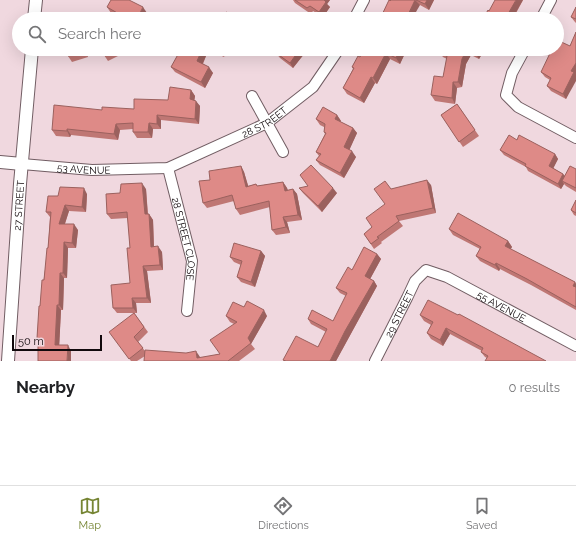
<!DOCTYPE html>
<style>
:root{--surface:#fff;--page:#f2f2f2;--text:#202124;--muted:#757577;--line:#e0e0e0;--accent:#768534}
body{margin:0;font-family:Raleway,sans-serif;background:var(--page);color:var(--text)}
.scale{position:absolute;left:12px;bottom:10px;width:90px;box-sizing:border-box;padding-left:4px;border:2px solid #11090c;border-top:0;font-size:11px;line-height:14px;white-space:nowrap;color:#11090c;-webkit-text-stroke:3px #f0d8df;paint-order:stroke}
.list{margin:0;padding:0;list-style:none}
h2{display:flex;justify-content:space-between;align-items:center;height:52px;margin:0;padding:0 16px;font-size:17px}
h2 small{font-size:13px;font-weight:400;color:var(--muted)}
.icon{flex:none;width:22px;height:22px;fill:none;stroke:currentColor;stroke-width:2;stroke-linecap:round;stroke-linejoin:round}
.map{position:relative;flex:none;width:576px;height:361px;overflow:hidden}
.search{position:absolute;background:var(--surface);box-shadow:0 4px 16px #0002;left:12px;right:12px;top:12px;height:44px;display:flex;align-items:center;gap:10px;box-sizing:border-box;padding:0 14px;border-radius:22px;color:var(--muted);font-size:15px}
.sheet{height:124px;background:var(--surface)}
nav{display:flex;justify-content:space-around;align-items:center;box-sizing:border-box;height:56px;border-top:1px solid var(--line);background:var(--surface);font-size:11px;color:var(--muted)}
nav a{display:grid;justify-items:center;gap:2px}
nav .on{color:var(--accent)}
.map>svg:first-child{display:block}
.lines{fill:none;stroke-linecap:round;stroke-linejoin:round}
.minor-casing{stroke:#715d63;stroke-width:12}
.tertiary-casing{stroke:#715d63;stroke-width:14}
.minor{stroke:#fff;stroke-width:10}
.tertiary{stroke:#fff;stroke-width:12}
.wall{fill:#bf7774}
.shaded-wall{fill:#9b615e}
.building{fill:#de8a87;stroke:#9b615e}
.labels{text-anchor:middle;stroke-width:3;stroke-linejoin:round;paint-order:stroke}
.street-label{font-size:10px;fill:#11090c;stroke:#f0d8df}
</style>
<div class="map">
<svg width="576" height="361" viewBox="0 0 576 361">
<rect width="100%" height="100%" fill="#f0d8df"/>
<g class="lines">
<defs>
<g id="minor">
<polyline points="354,19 364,0"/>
<polyline points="541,19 551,0"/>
<polyline points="525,49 512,73 506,95 518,107 576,138"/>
<polyline points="252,96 283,152"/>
<path id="s1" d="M22 164 92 170 168 168 267 123 313 87 339 49"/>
<path id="s2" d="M168 168 192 261 187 311"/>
<path id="s3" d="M375 361 407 298 415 281 426 270 447 277 576 346"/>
</g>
<g id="tertiary">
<polyline points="34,19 36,0"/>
<polyline points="0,162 22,164"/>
<path id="s4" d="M8 361 20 184 32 49"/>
</g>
</defs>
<use href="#minor" class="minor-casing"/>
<use href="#tertiary" class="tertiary-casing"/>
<use href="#minor" class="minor"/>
<use href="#tertiary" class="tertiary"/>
</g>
<g class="wall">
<polygon points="293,0 330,0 327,4 330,7 323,17 313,11 311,14 295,3"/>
<polygon points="391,0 434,0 429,10 420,5 390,1"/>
<polygon points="523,0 513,19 489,11"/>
<polygon points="107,7 147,13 144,19 108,19 107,18 115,15 111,13"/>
<polygon points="576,7 576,23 575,22 571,17"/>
<polygon points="576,32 576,75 566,99 551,91 547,86 550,80 545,77 541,72 570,46"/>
<polygon points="85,49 88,57 72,62 68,56"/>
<polygon points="100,49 127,49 128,51 108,61"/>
<polygon points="218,49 236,49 237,50 223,57"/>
<polygon points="257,49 276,49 275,56 260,53"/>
<polygon points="279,49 308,49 293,68 280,58 276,53"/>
<polygon points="364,49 407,49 400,64 390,59 377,84 375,83 364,103 347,94 343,88 353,69 352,67 360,57"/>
<polygon points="441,49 485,49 479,59 471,55 466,64 462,87 457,88 455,104 435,101 431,95 443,77 447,59 443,57 439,52"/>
<polygon points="206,56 203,64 213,73 205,88 175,72 171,67"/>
<polygon points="191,90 195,96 194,100 200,106 199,124 161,120 161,129 153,129 152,138 137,138 133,132 133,129 120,130 118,140 71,135 70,137 56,136 52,130 102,110 134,109 168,100"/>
<polygon points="457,104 479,136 463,147 441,115"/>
<polygon points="337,115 341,121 340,122 353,128 357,133 349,150 356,157 344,178 320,165 316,160 319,156 316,152 325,134 324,132 324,127 320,125 316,119"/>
<polygon points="517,140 555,154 558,159 553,168 563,174 565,176 576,169 576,192 566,186 564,184 561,189 528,171 526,167 504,155 500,150"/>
<polygon points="241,166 244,172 248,186 256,184 257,186 283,182 287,188 288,190 293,189 297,194 302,220 287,222 290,233 276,235 272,230 270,207 240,215 236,209 234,201 207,208 203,203 210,180"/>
<polygon points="431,185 436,213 399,221 403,226 381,242 382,243 374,249 364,234 372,227 385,204 391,189"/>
<polygon points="299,188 337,193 322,212 303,193"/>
<polygon points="146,189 148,214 149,214 153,220 154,246 162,252 163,270 147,271 151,303 136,303 137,313 134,313 148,332 138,342 145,351 200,357 200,358 220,354 234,324 230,322 226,316 244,307 267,316 251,344 255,349 239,361 144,361 145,356 137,361 131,361 113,337 134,313 117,313 113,308 130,283 130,248 128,218 111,219 107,214 120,193"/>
<polygon points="87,194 86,212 69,211 65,224 78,230 76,248 68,248 67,278 64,278 63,310 61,310 59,345 71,351 38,340 37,338 40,306 48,248 50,217 46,212 58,196"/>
<polygon points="576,200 576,216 574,215 571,210"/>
<polygon points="449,229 508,241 512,247 510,249 575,282 576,284 576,310 531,285 500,269 499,271 480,261 476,256 480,249 453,235"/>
<polygon points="261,251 265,256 255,287 241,282 237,277 241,265 234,262 230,257"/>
<polygon points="377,254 381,259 370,279 374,281 377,286 336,361 284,361 283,360 318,347 326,332 311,324 308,319 333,321 346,296 340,293 336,288 352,270"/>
<polygon points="420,315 546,361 487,358 485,357 481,352 482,351 450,334 443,346 431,339 427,333 431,325 424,321"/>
</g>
<g class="shaded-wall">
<polygon points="323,0 330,0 327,4 330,7 323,17 319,12"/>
<polygon points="415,0 420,5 412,19 406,19"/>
<polygon points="427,0 434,0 429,10 425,4"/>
<polygon points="516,0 523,0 512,19 508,14"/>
<polygon points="143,7 147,13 144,19 137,19"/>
<polygon points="227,12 231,17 232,19 230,19"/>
<polygon points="506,13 510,18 510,19 503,19"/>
<polygon points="83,49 85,49 88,57 84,52"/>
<polygon points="271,49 276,49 275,56 271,51"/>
<polygon points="300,49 308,49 293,68 290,63"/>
<polygon points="400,49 407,49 400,64 396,58"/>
<polygon points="467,49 471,55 466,64 462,87 458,82 462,59"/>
<polygon points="478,49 485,49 479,59 476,54"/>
<polygon points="202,50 206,56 201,67 197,61"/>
<polygon points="386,53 390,59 377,84 373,78"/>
<polygon points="576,63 576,81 566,99 563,94 571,71"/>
<polygon points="209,67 213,73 205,88 201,82"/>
<polygon points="371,77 375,83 364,103 360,98"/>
<polygon points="453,82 457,88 455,104 452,98"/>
<polygon points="191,90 195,96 194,104 190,99"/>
<polygon points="196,101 200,106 199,124 195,119"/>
<polygon points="157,115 161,120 161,129 157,124"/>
<polygon points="337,115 341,121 339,124 335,119"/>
<polygon points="149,123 153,129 152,138 148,132"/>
<polygon points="116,124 120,130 118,140 114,134"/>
<polygon points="353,128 357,133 348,153 344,147"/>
<polygon points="67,129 71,135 70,137 67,131"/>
<polygon points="352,151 356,157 344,178 340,173"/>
<polygon points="555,154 558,159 552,171 549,166"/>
<polygon points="241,166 244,172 250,192 246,187"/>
<polygon points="563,174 567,179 562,181 564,184 561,189 558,184"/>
<polygon points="427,180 431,185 436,213 433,208"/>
<polygon points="283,182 287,188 289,196 285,191"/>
<polygon points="142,183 146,189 148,220 145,214"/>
<polygon points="84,188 87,194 86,212 82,207"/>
<polygon points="333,188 337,193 322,212 318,206"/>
<polygon points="293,189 297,194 302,220 298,215"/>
<polygon points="65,205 69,211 63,229 59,224"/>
<polygon points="149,214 153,220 154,252 151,247"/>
<polygon points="283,217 287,222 290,233 286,227"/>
<polygon points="74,224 78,230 76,248 72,243"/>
<polygon points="508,241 512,247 509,252 505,246"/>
<polygon points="64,242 68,248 67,278 63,273"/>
<polygon points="158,246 162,252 163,270 160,265"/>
<polygon points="261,251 265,256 255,287 251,282"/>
<polygon points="377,254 381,259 369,281 365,276"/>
<polygon points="496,263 500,269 499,271 495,265"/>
<polygon points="143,266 147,271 151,303 147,298"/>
<polygon points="60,273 64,278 63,310 59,305"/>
<polygon points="374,281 377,286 336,361 330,361 345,331"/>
<polygon points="575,282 576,284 576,290 573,286"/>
<polygon points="132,298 136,303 137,313 133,308"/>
<polygon points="57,305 61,310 59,351 55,345"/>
<polygon points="264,310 267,316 251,344 248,338"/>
<polygon points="446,328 450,334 443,346 440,340"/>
<polygon points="68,345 71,351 71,361 67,361"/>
<polygon points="196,351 200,357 201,361 197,358"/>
</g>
<g class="building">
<polygon points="111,0 129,0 143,7 137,19 109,19 107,18 119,14 107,7"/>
<polygon points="295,0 324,0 326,2 319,12 310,6 307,8"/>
<polygon points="389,0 390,1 391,0 415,0 406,19 380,19"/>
<polygon points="416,0 427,0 425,4"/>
<polygon points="495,0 516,0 508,14 506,13 503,19 483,19 488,10 489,11"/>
<polygon points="576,7 576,19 571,17"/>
<polygon points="227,12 230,19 213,19"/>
<polygon points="254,18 263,19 253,19"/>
<polygon points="576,32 576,63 571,71 574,72 563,94 547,86 551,78 541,72 552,49 557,49 557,40 570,46"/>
<polygon points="66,49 83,49 84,52 68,56"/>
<polygon points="100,49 118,49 105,56"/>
<polygon points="181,49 199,49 202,50 197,61 209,67 201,82 171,67"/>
<polygon points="218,49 224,49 219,51"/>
<polygon points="262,49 271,49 271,51"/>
<polygon points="279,49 300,49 290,63 276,53"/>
<polygon points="364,49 400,49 396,58 386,53 373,78 371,77 360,98 343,88 354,68 352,67 358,56 360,57"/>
<polygon points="441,49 478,49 476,54 467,49 462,59 458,82 453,82 452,98 431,95 434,76 443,77 447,56 439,52"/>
<polygon points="170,87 191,90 190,99 196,101 195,119 157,115 157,124 149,123 148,132 133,132 133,123 116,124 114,134 67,129 67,131 52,130 54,105 102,110 102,107 134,109 134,99 168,100"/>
<polygon points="457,104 475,130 459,142 441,115"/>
<polygon points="323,107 337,115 335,119 353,128 344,147 352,151 340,173 316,160 321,154 316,152 326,133 324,132 325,124 316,119"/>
<polygon points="509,135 517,140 519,135 555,154 549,166 563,174 558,184 525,166 526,164 500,150"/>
<polygon points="311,165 333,188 318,206 299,188 308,186 300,175"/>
<polygon points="241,166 246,187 256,184 257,186 283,182 285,191 293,189 298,215 283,217 286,227 272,230 269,201 236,209 232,195 203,203 199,181 210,180 209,171"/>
<polygon points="570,166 576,169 576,188 562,181"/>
<polygon points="427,180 433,208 396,216 399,221 377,237 379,238 371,244 364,234 372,227 366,218 385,204 374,189 385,181 391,189"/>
<polygon points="142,183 145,214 149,214 151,247 158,246 160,265 143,266 147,298 132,298 133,308 113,308 111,285 130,283 127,248 130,248 127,212 107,214 106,194 120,193 121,184"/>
<polygon points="60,187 84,188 82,207 65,205 59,224 74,224 72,243 64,242 63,273 60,273 59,305 57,305 55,345 68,345 67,361 38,361 38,338 37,338 39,306 40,306 42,280 44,280 47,248 48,248 51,212 46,212 48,196 58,196"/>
<polygon points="576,200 576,213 571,210"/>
<polygon points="458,213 508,241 505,246 575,282 573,286 576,287 576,307 527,279 496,263 495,265 476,256 481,247 449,229"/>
<polygon points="234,243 261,251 251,282 237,277 242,261 230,257"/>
<polygon points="364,247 377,254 365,276 374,281 345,331 330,361 286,361 283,360 296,336 318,347 327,329 308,319 312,310 333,321 347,293 336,288 348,267 352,270"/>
<polygon points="428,300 458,315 459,314 546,361 485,361 488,356 481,352 483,348 446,328 440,340 427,333 433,322 420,315"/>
<polygon points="247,301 264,310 248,338 251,343 228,361 144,361 145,350 186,353 196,351 197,358 220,354 210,340 237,322 226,316 233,302 244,307"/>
<polygon points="134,313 144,327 134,337 143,348 129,359 109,332"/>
</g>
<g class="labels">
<g class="street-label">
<text dy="4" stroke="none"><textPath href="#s1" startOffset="253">28 STREET</textPath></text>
<text dy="4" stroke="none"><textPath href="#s1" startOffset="62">53 AVENUE</textPath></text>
<text dy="4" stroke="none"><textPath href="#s4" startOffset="156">27 STREET</textPath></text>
<text dy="4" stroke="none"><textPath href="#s2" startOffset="73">28 STREET CLOSE</textPath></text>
<text dy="4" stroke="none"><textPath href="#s3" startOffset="189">55 AVENUE</textPath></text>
<text dy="4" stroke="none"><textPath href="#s3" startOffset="53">29 STREET</textPath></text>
</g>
</g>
</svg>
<div class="scale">50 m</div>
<div class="search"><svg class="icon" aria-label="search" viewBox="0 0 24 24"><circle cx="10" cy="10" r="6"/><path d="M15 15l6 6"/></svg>Search here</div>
</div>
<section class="sheet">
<h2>Nearby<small>0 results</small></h2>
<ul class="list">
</ul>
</section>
<nav>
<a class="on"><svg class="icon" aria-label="map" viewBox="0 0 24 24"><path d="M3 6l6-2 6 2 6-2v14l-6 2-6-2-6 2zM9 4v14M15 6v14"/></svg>Map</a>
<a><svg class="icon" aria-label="directions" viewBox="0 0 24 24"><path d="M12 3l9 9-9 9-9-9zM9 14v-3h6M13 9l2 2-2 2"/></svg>Directions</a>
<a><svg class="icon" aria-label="saved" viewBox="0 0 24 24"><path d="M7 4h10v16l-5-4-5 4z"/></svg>Saved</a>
</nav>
